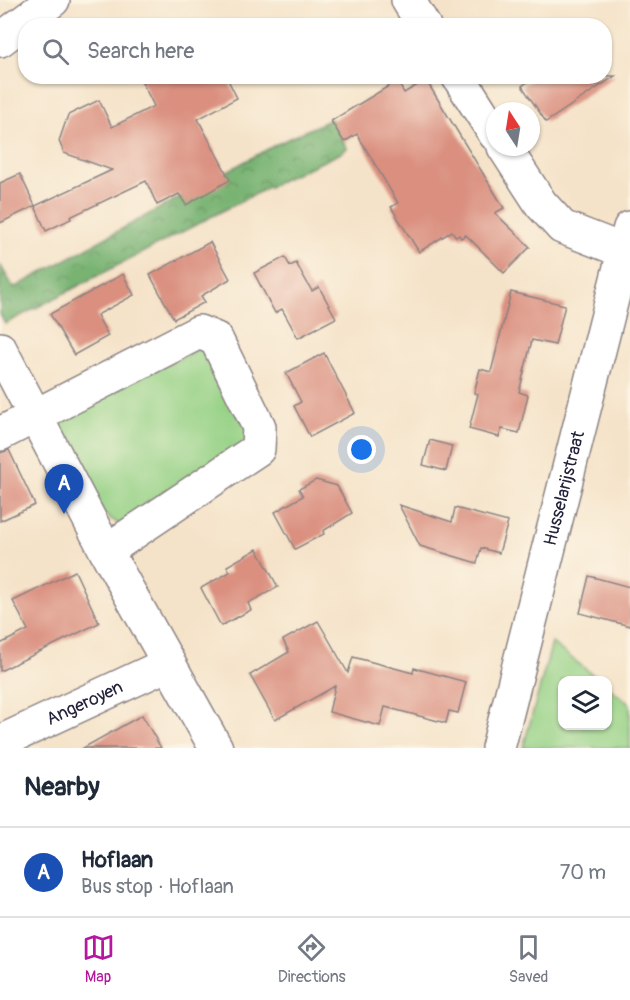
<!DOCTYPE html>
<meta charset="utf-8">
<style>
:root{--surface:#fff;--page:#f6f6f7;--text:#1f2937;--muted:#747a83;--line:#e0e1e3;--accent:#b5179e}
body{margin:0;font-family:Pangolin,sans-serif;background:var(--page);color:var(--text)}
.controls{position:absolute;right:18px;bottom:18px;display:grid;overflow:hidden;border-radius:12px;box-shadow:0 2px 4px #0004}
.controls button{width:54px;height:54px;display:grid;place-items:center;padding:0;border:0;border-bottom:2px solid var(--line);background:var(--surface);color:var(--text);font:30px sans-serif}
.compass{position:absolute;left:486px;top:102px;width:54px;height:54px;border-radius:50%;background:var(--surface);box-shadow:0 2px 4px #0004;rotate:348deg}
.you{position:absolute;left:362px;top:450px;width:21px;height:21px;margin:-15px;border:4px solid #fff;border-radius:50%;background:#1a73e8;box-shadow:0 0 0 9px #1a73e833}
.badge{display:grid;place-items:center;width:39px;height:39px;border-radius:50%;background:var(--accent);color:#fff;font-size:20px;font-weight:700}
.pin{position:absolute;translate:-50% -50px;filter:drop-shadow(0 2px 3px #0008)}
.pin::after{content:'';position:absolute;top:32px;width:21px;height:18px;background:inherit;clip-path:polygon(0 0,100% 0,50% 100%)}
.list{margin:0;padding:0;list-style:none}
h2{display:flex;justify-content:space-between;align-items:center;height:78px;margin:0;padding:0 24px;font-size:26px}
h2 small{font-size:20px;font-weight:400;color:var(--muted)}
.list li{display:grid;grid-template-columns:39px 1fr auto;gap:18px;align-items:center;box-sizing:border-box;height:90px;padding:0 24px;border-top:2px solid var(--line)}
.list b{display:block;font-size:22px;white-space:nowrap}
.list p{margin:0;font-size:20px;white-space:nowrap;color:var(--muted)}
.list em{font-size:20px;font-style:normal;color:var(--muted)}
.icon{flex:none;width:33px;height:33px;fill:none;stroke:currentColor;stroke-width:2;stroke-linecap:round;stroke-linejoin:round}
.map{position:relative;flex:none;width:630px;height:748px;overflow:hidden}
.search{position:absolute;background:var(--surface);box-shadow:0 2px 4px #0004;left:18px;right:18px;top:18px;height:66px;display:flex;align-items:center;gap:15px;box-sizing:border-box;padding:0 21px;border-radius:24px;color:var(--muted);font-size:22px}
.sheet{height:168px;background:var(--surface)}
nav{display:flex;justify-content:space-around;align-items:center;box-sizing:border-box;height:84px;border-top:2px solid var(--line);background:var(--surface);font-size:16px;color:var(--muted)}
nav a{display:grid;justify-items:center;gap:3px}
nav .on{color:var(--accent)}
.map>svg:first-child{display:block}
.grass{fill:#95d185;stroke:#5c7a60;stroke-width:1.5}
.forest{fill:url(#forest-crowns);stroke:#4d6a56;stroke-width:1.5}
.building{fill:#da8f7f}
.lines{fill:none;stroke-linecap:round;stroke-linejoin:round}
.minor-casing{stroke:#8c8282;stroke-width:36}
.tertiary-casing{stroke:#8c8282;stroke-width:36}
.minor{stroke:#fff;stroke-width:33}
.tertiary{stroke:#fff;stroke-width:33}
.labels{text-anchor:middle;stroke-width:4.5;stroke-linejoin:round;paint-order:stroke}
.street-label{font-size:18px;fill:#22223b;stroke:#fcf5e5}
</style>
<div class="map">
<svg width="630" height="748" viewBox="0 0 630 748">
<defs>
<pattern id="forest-crowns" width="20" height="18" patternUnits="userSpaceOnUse" patternTransform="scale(1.5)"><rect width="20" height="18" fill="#78b372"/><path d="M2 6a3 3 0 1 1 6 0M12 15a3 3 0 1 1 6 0" fill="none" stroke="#62915f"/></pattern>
</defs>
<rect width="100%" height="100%" fill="#fcf5e5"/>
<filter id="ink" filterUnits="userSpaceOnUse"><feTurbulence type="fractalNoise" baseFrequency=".0167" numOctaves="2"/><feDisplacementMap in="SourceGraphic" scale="12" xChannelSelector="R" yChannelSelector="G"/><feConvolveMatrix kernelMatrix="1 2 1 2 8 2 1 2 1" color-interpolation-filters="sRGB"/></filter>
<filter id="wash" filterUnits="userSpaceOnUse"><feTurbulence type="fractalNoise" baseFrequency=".008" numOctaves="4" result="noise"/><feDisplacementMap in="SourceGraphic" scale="24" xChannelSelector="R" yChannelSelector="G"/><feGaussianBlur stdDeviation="1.35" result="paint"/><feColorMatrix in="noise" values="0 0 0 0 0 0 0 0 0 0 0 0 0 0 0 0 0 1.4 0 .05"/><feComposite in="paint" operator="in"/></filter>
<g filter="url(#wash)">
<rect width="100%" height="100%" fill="#f5e3c9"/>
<g class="grass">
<polygon points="204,346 258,449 122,526 102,513 53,420"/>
<polygon points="552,643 600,680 562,680 562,726 608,726 608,687 630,704 630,748 523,748"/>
</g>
<polygon class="forest" points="331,119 347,148 339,154 284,179 5,324 0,314 0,265 14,288 277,144"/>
<g id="blocks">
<g class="building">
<polygon points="139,76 226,76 237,98 198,119 230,180 186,205 179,194 157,205 146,181 70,217 71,219 46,231 35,206 112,170 64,153 59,141 68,115 99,100 112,127 154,106"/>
<polygon points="536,76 615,76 546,122 522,86"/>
<polygon points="426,80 504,208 495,213 530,247 504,273 466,235 461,238 459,235 456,237 452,231 419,252 391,207 398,203 357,134 344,142 331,121 397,81 404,93"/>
<polygon points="20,174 35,206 0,223 0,183"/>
<polygon points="210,242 230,279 201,296 205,302 174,319 150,275"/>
<polygon points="285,257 290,266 296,263 312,291 319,287 336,318 298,338 282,309 275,313 254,273"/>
<polygon points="123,274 134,295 97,315 108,336 74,355 50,314"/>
<polygon points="511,292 565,305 555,345 532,340 519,392 528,395 519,433 502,429 499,437 469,429 478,394 474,393 480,369 491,372"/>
<polygon points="324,353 355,413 310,437 294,406 301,402 286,373"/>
<polygon points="430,440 452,446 446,471 423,465"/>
<polygon points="9,450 35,505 0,521 0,453"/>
<polygon points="316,480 337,486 352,513 323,531 324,534 295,549 275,512 303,496 299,489"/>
<polygon points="399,505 452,522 455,508 508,522 499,553 481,548 477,563 420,546"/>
<polygon points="257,549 278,587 248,603 251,610 221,626 201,588 230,572 227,566"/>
<polygon points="75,571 99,623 0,671 0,644 28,630 13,601"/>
<polygon points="589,576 630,587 630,626 580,613"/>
<polygon points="318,621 348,673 353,657 413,673 414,668 466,682 458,713 449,711 446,723 385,707 380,726 329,712 335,686 275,720 250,675 289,652 283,640"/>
<polygon points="142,715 161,748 83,748"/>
</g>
</g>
</g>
<g filter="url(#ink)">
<use href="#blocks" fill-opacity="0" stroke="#8c8282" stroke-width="1.5"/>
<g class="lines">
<defs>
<g id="minor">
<polyline points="408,0 424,26"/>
<polyline points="458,76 495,134"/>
<polyline points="504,147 541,204 562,227 624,251"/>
<polyline points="0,349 106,551 216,748"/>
<polyline points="0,434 199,332 216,339 259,427 258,449 106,551"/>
<path id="s1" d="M0 742 168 664"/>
</g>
<g id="tertiary">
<polyline points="0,40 53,0"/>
<path id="s2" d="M498 748 630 228"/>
</g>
</defs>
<use href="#minor" class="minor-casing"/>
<use href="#tertiary" class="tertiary-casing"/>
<use href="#minor" class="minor"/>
<use href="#tertiary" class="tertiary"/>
</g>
</g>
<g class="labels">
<g class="street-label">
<text dy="6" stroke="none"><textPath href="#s2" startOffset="268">Husselarijstraat</textPath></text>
<text dy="6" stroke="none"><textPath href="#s1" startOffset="93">Angeroyen</textPath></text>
</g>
</g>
</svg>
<div class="controls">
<button><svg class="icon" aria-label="layers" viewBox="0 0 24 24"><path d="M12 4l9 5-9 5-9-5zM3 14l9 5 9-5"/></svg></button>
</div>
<svg class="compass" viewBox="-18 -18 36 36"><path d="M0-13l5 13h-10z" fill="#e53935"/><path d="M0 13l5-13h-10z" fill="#747a83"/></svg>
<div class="you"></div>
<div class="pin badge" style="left:64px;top:514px;background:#1a4fb4">A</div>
<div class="search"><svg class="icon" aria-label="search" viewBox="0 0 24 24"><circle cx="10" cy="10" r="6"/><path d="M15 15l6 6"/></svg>Search here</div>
</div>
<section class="sheet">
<h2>Nearby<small></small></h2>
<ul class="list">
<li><span class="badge" style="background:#1a4fb4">A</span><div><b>Hoflaan</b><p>Bus stop · Hoflaan</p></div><em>70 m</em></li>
</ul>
</section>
<nav>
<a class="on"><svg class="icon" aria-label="map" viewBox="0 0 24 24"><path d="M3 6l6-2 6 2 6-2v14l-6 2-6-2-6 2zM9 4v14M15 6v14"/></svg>Map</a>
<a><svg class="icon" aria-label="directions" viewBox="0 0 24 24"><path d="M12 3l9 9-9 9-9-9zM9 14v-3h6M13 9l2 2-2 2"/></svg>Directions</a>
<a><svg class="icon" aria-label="saved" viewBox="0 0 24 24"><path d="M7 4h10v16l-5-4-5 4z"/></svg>Saved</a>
</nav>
